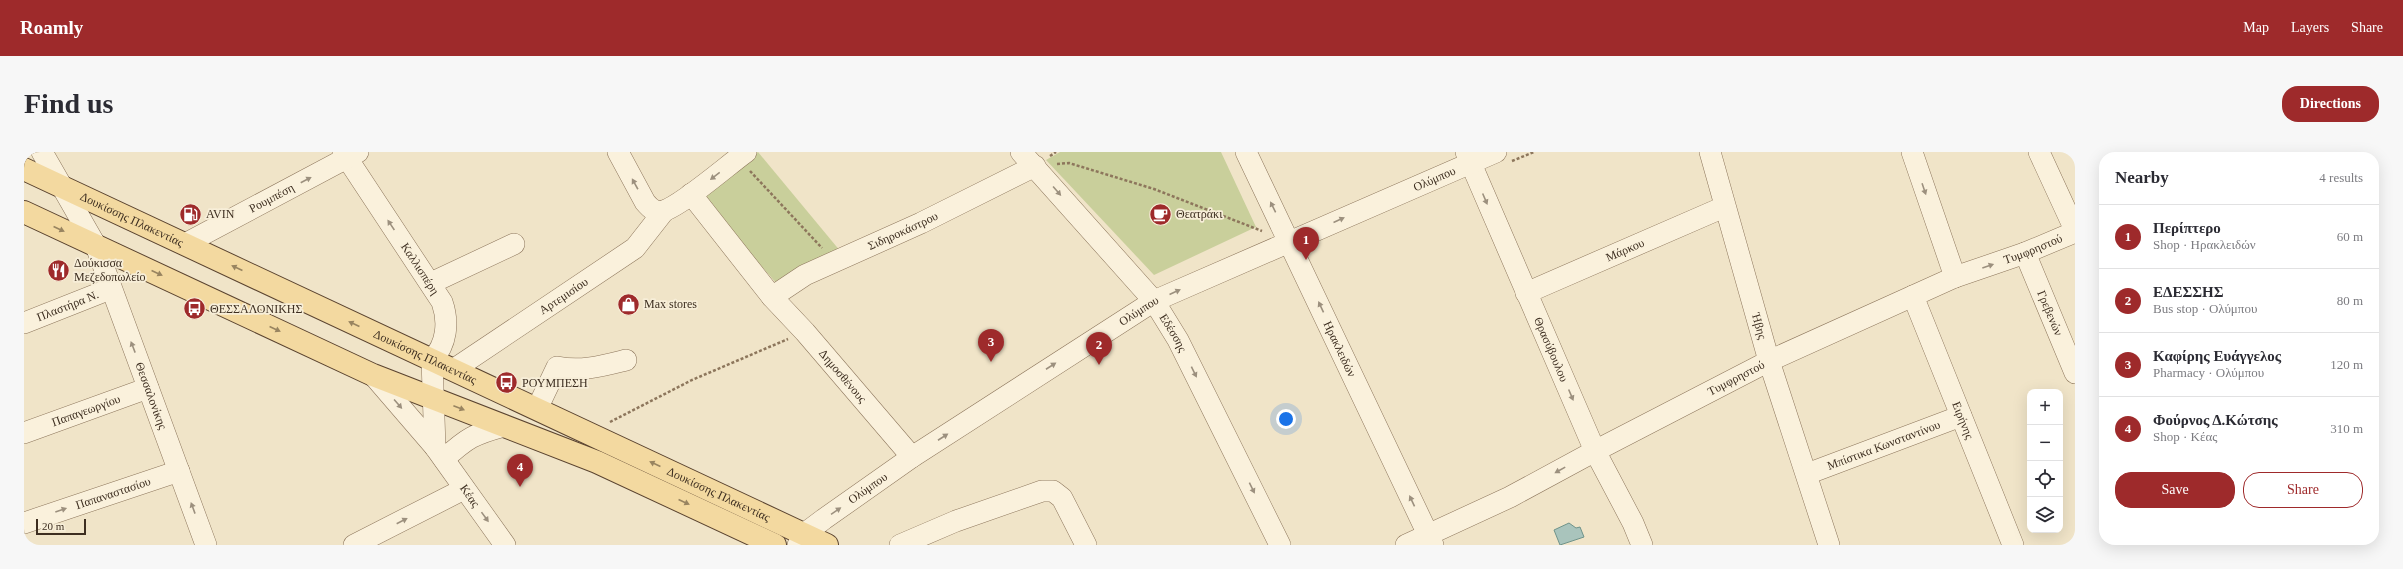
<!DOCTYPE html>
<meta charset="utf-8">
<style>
:root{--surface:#fff;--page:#f7f7f7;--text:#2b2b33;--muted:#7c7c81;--line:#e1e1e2;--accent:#9e2a2b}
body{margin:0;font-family:Georgia,serif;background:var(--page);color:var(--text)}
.controls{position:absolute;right:12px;bottom:12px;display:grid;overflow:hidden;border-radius:8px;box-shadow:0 4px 16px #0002}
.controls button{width:36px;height:36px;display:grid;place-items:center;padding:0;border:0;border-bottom:1px solid var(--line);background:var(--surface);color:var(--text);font:20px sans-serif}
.scale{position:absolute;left:12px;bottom:10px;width:50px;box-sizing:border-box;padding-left:4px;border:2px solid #3d2e20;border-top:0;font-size:11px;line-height:14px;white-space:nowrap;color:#3d2e20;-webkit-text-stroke:3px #f7eed8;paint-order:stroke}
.you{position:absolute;left:1262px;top:267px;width:14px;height:14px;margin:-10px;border:3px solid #fff;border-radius:50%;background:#1a73e8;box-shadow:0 0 0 6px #1a73e833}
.badge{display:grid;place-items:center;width:26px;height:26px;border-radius:50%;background:var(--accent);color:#fff;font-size:13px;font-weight:700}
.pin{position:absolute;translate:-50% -33px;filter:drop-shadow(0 1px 2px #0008)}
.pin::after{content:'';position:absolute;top:21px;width:14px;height:12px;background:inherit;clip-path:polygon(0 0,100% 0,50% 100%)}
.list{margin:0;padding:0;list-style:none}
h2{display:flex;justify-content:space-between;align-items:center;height:52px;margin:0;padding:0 16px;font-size:17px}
h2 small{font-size:13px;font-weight:400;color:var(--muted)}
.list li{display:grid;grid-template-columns:26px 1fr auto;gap:12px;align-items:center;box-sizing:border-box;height:64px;padding:0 16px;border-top:1px solid var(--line)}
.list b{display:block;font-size:15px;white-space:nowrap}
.list p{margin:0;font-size:13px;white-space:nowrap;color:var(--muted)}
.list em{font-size:13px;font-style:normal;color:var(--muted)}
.actions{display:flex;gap:8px;padding:12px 16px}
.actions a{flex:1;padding:9px 0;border:1px solid var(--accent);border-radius:16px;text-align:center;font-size:14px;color:var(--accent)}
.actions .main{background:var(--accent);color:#fff}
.icon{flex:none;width:22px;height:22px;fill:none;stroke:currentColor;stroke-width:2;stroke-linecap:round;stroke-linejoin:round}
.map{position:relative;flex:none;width:2051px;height:393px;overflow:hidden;border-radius:16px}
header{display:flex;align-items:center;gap:24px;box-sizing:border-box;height:56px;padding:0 20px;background:var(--accent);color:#fff}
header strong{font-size:19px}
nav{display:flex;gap:22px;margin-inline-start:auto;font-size:14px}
.intro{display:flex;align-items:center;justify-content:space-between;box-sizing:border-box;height:96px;padding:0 24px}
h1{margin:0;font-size:28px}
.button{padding:10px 18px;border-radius:16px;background:var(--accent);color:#fff;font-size:14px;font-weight:700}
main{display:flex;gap:24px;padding:0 24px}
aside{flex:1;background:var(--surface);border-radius:16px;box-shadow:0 4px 16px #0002}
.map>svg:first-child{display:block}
.green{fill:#c9cf9b}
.water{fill:#a9c4bc;stroke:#6f938a}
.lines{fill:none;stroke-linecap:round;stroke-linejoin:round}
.minor-casing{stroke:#8d765c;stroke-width:22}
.major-casing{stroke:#5b4430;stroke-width:24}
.path{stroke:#8d765c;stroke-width:2.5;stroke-dasharray:3 2;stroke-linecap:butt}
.minor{stroke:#faf1dc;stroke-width:21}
.major{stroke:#f3d9a0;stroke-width:22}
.oneway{fill:#9c907e}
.oneway2{fill:#988460}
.labels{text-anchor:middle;stroke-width:3.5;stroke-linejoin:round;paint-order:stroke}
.street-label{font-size:12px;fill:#3d2e20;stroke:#f7eed8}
.poi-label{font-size:12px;fill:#3d2e20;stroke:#f7eed8;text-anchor:start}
</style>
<header>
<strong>Roamly</strong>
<nav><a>Map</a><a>Layers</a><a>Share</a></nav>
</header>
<div class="intro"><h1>Find us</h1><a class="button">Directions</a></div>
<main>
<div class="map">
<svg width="2051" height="393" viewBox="0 0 2051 393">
<rect width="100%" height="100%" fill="#f0e4c8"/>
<g class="green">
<polygon points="734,0 817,100 753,132 676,44"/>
<polygon points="1036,0 1197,0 1232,75 1130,123 1022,8"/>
</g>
<polygon class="water" points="1545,371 1552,376 1556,375 1560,385 1536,393 1530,378"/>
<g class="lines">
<defs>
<g id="minor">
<path id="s1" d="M18 0 72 94 182 393"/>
<path id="s2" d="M319 0 418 150C425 170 423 192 408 208L411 295"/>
<path d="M594 0 621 50C626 56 631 61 639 59 657 54 704 13 722 0"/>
<path id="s3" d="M997 0 1130 149 1154 188 1256 393"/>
<path id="s4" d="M1222 0 1409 393"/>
<path id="s5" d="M1442 0 1571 299 1609 371 1618 393"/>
<path id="s6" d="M1686 0 1745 209 1805 393"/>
<polyline points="1888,0 1931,125"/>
<polyline points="2015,0 2051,78"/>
<path id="s7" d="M667 42 748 145 781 180 888 305"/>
<path id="s8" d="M161 92 334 0"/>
<path id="s9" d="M2001 101 2051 221"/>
<polyline points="407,131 490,92"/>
<path id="s10" d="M1502 141 1700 55"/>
<path id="s11" d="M1889 144 1989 393"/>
<path id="s12" d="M748 145 781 123 897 71 1011 14"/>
<path id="s13" d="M0 171 86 137"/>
<path id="s14" d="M429 218 611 96 640 59"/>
<path id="s15" d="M349 223 411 295 481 393"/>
<path d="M513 257 533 215C557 220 578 214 602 208"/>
<path id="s16" d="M0 281 124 236"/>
<path d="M420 307C443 286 450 282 480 274"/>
<path id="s17" d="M1783 322 1937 264"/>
<path id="s18" d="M0 371 155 319"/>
<polyline points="330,393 440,337"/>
<path id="s19" d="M774 393 780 382 800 367 888 305 1130 149 1472 0"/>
<polyline points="876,393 932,369 1018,339 1029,339 1038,346 1062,393"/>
<path id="s20" d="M1382 393 1486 345 1571 299 1745 209 1931 125 2001 101 2051 80"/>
</g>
<g id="major">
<path id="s21" d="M0 17 803 393"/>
<polyline points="0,60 349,223 573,310 751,393"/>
</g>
</defs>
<use href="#minor" class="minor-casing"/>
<use href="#major" class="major-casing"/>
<g class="path">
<polyline points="1026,4 1032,0"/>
<polyline points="1488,9 1510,0"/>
<polyline points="1033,12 1045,11 1130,37 1238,79"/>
<polyline points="726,19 798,96"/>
<polyline points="586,270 668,228 764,187"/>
</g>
<use href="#minor" class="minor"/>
<use href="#major" class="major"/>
</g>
<defs><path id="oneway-solid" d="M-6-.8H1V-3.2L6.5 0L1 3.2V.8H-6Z"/></defs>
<g class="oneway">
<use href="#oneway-solid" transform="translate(691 24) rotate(142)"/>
<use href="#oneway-solid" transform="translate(282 28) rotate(-28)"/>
<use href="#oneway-solid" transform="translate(611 32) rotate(-119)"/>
<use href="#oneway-solid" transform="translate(1900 37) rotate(71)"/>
<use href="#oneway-solid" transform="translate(1033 39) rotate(49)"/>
<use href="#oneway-solid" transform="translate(1461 47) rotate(67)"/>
<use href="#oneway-solid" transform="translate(1249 55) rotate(-116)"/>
<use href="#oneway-solid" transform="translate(1315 68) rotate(-24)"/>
<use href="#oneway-solid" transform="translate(367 73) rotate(-124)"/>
<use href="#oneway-solid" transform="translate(1964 114) rotate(-19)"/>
<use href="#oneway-solid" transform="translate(1151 140) rotate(-24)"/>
<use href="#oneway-solid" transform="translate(1297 155) rotate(-115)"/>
<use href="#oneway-solid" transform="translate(109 195) rotate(-111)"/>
<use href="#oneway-solid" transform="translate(1027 214) rotate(-33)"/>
<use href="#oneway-solid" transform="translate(1170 220) rotate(64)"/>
<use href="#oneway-solid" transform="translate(1547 243) rotate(67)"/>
<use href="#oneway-solid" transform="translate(374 252) rotate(49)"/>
<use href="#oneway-solid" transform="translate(919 285) rotate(-33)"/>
<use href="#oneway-solid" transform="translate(1536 318) rotate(151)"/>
<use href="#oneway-solid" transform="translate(1228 336) rotate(64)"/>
<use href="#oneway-solid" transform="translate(1388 349) rotate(-115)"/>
<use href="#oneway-solid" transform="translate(169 356) rotate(-110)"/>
<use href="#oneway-solid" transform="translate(37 358) rotate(-19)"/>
<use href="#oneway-solid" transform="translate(812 359) rotate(-34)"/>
<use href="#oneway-solid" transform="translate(461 365) rotate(54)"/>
<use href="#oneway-solid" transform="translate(378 369) rotate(-27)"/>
</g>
<g class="oneway2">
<use href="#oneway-solid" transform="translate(35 77) rotate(25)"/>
<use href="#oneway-solid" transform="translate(213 116) rotate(-155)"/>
<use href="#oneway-solid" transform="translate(133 121) rotate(25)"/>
<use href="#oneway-solid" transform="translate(330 172) rotate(-155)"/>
<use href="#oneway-solid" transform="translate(251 177) rotate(25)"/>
<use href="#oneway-solid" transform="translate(435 256) rotate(21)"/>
<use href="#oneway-solid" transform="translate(631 312) rotate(-155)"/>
<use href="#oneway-solid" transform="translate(660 350) rotate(25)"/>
</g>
<defs>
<symbol id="fuel-disc" viewBox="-11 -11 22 22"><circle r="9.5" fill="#9e2a2b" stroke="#f7eed8"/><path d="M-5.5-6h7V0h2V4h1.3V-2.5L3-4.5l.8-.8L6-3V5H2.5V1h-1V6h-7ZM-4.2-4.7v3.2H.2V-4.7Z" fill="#fff"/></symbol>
<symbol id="cafe-disc" viewBox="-11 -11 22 22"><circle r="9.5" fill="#9e2a2b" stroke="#f7eed8"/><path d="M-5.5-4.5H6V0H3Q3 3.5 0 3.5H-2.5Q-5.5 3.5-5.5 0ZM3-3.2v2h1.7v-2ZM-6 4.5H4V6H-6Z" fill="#fff"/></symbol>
<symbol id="restaurant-disc" viewBox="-11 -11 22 22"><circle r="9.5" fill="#9e2a2b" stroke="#f7eed8"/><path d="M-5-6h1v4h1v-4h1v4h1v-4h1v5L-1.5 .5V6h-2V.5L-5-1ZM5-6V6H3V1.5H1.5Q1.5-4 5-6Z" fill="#fff"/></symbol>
<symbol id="shop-disc" viewBox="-11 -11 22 22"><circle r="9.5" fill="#9e2a2b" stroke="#f7eed8"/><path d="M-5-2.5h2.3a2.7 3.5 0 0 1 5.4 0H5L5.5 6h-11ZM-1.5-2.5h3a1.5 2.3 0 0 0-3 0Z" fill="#fff"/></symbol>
<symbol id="bus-disc" viewBox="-11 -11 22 22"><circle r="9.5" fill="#9e2a2b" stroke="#f7eed8"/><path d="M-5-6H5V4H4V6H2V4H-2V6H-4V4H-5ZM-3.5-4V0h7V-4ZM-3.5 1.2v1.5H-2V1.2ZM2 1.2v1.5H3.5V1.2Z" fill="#fff"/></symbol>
</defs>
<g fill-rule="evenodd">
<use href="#fuel-disc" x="154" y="50" width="25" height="25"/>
<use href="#cafe-disc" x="1124" y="50" width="25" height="25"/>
<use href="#restaurant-disc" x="22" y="106" width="25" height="25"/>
<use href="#shop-disc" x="592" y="140" width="25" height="25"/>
<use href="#bus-disc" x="158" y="144" width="25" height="25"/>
<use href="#bus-disc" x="470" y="218" width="25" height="25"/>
</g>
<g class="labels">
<g class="street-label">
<text dy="4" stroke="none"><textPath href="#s19" startOffset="739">Ολύμπου</textPath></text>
<text dy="4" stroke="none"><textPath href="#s8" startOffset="98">Ρουμπέση</textPath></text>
<text dy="4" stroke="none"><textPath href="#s21" startOffset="119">Δουκίσσης Πλακεντίας</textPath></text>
<text dy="4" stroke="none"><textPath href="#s12" startOffset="147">Σιδηροκάστρου</textPath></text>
<text dy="4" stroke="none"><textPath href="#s20" startOffset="694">Τυμφρηστού</textPath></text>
<text dy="4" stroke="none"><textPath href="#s10" startOffset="108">Μάρκου</textPath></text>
<text dy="4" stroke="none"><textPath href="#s2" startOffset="140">Καλλισπέρη</textPath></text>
<text dy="4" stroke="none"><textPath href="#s14" startOffset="133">Αρτεμισίου</textPath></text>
<text dy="4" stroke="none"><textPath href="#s13" startOffset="47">Πλαστήρα Ν.</textPath></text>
<text dy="4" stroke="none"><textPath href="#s19" startOffset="415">Ολύμπου</textPath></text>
<text dy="4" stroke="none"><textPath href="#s9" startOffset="65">Γρεβενών</textPath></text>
<text dy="4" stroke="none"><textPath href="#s6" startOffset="181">Ήβης</textPath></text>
<text dy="4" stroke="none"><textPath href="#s3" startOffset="237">Εδέσσης</textPath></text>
<text dy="4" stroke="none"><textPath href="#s4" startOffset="218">Ηρακλειδών</textPath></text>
<text dy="4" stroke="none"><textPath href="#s5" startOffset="215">Θρασύβουλου</textPath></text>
<text dy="4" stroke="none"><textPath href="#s21" startOffset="443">Δουκίσσης Πλακεντίας</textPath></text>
<text dy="4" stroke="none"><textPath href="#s7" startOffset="237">Δημοσθένους</textPath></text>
<text dy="4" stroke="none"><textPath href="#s20" startOffset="370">Τυμφρηστού</textPath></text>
<text dy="4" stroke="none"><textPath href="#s1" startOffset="268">Θεσσαλονίκης</textPath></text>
<text dy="4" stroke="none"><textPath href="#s16" startOffset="66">Παπαγεωργίου</textPath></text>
<text dy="4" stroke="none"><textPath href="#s11" startOffset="134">Ειρήνης</textPath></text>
<text dy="4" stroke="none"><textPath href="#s17" startOffset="82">Mπίστικα Κωνσταντίνου</textPath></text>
<text dy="4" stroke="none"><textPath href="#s19" startOffset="91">Ολύμπου</textPath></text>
<text dy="4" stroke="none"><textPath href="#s18" startOffset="94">Παπαναστασίου</textPath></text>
<text dy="4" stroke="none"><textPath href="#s21" startOffset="767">Δουκίσσης Πλακεντίας</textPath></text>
<text dy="4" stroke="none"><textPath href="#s15" startOffset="155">Κέας</textPath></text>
</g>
<g class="poi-label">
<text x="182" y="66">AVIN</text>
<text x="1152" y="66">Θεατράκι</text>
<text x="50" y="115">Δούκισσα<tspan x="50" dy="14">Μεζεδοπωλείο</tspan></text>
<text x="620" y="156">Max stores</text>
<text x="186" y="161">ΘΕΣΣΑΛΟΝΙΚΗΣ</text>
<text x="498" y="235">ΡΟΥΜΠΕΣΗ</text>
</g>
</g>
</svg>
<div class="controls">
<button>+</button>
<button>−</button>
<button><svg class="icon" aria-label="locate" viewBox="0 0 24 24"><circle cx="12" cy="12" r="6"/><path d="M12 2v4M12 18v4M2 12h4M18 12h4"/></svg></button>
<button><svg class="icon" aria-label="layers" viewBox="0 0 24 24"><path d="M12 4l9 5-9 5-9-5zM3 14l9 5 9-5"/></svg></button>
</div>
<div class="scale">20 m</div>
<div class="you"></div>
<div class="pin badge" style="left:1282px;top:108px">1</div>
<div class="pin badge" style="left:1075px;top:213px">2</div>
<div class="pin badge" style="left:967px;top:210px">3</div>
<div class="pin badge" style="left:496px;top:335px">4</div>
</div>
<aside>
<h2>Nearby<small>4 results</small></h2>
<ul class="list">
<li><span class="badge">1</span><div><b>Περίπτερο</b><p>Shop · Ηρακλειδών</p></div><em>60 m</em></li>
<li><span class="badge">2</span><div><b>ΕΔΕΣΣΗΣ</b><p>Bus stop · Ολύμπου</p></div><em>80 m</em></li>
<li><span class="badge">3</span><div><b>Καφίρης Ευάγγελος</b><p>Pharmacy · Ολύμπου</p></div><em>120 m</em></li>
<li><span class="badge">4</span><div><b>Φούρνος Δ.Κώτσης</b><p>Shop · Κέας</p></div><em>310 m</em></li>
</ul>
<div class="actions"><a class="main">Save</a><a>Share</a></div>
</aside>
</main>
